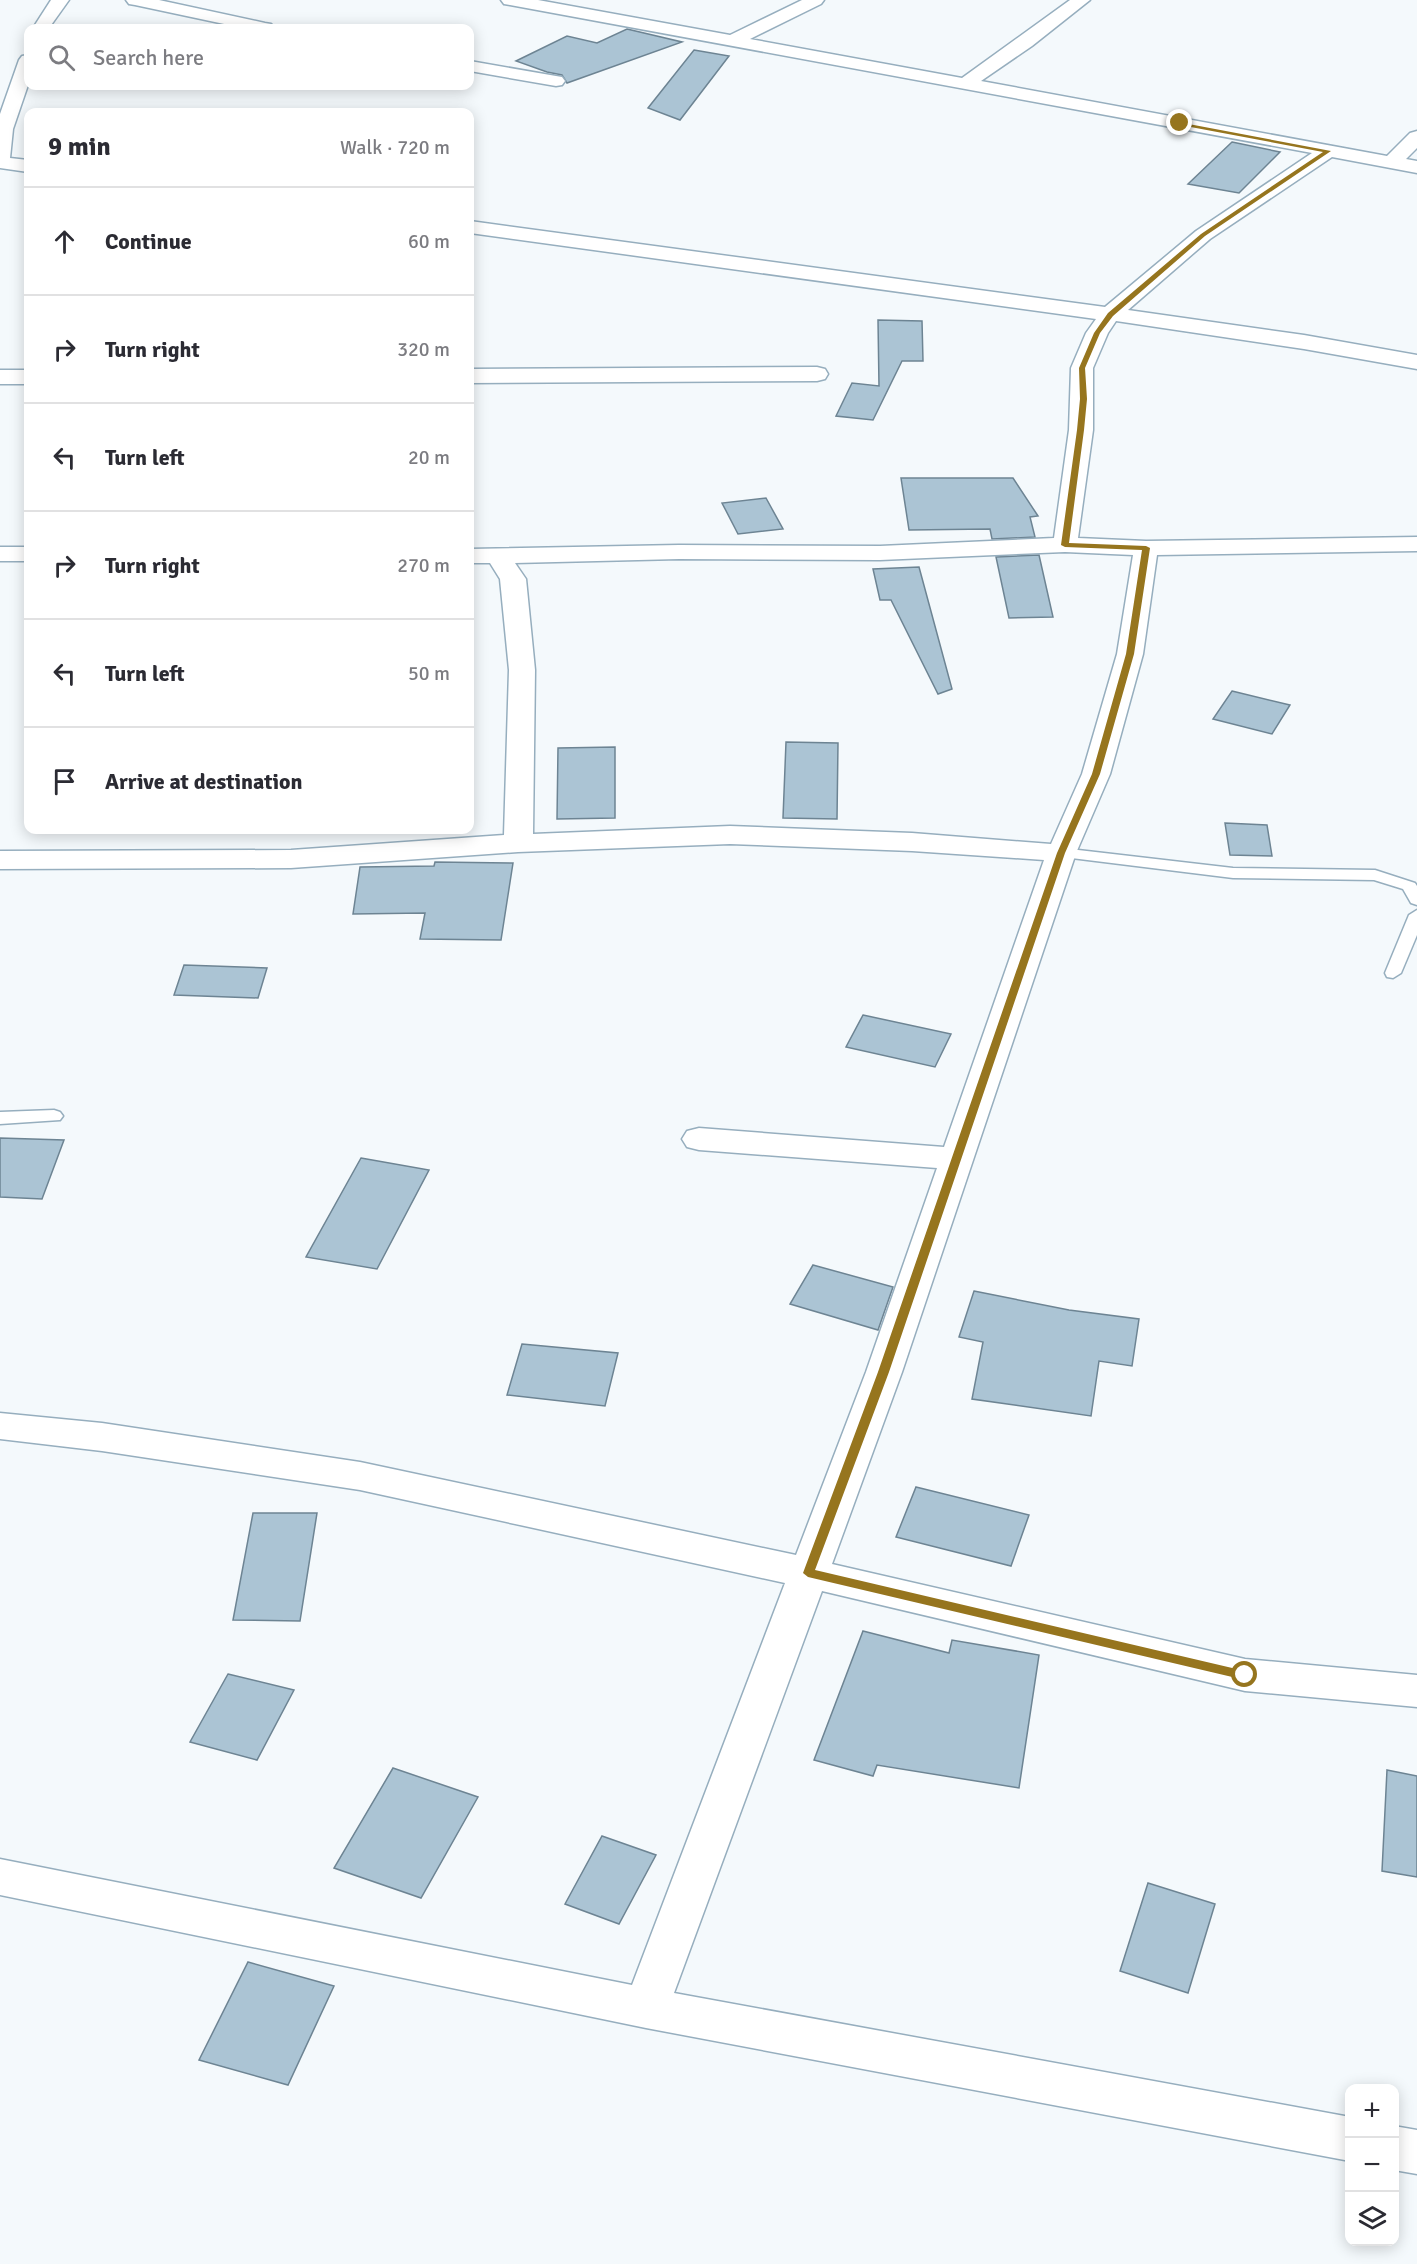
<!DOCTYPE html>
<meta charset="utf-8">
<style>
:root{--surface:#fff;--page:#f7f7f7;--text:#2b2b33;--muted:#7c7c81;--line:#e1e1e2}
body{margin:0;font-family:Signika,sans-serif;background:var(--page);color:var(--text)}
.controls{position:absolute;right:18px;bottom:18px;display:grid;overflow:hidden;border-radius:12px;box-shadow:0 3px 15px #0003}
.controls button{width:54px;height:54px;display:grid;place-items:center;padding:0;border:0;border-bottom:2px solid var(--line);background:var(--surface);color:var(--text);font:30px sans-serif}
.stop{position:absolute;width:18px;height:18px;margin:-14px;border:4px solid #96751e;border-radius:50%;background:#fff}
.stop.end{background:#96751e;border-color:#fff;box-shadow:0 2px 6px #0008}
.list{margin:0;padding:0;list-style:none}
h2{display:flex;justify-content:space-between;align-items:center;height:78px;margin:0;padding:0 24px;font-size:26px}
h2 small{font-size:20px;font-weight:400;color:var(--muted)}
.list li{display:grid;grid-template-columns:39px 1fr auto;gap:18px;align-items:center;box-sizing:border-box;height:108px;padding:0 24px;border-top:2px solid var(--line)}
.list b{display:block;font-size:22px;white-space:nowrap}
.list em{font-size:20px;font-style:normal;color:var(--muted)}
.icon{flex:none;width:33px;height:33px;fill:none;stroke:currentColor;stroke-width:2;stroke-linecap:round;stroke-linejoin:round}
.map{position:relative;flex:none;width:1417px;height:2264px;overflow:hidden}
.search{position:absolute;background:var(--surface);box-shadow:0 3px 15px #0003;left:24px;top:24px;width:450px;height:66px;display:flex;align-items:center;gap:15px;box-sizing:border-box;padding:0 21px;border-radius:12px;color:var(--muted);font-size:22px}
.panel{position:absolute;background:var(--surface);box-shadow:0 3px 15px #0003;left:24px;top:108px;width:450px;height:726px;border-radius:12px}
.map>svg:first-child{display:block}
.building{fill:#abc4d4;stroke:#6d8493;stroke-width:1.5}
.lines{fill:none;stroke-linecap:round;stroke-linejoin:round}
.service-casing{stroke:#96aebe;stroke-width:3}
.minor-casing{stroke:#96aebe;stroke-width:3}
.service{fill:#fff;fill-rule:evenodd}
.minor{fill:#fff;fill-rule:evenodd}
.route{fill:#96751e}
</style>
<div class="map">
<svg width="1417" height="2264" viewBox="0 0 1417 2264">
<rect width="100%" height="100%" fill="#f4f9fc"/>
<g class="building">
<polygon points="627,29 682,42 567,83 562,75 547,72 516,61 567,36 597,43"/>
<polygon points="694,50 729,56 680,120 648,108"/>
<polygon points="1232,142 1280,152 1239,193 1188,184"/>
<polygon points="878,320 922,321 923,361 902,361 873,420 836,416 852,383 879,386"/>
<polygon points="901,478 1013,478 1038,516 1030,517 1035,537 992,539 990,529 909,530"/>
<polygon points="766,498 783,529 738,534 722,503"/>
<polygon points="1039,555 1053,617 1009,618 996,557"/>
<polygon points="919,567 952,689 938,694 891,600 880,600 873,569"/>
<polygon points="1232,691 1290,705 1272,734 1213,719"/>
<polygon points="786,742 838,743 837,819 783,818"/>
<polygon points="615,747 615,818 557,819 558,748"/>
<polygon points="1225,823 1267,825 1272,856 1230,855"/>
<polygon points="435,862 513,863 501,940 420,939 425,913 353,914 360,867 434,866"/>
<polygon points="184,965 267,968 258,998 174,995"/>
<polygon points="863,1015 951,1034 935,1067 846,1047"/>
<polygon points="0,1138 64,1140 42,1199 0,1197"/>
<polygon points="361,1158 429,1170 377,1269 306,1257"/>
<polygon points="813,1265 893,1287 878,1330 790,1304"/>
<polygon points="974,1291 1069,1310 1139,1319 1132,1366 1099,1361 1091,1416 972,1399 983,1342 959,1337"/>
<polygon points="522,1344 618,1353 605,1406 507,1395"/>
<polygon points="916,1487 1029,1515 1011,1566 896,1537"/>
<polygon points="253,1513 317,1513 300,1621 233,1620"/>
<polygon points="863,1631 949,1653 952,1640 1039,1655 1019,1788 877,1765 873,1776 814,1760"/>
<polygon points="228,1674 294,1690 257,1760 190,1742"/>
<polygon points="393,1768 478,1797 421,1898 334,1868"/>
<polygon points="1387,1770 1417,1776 1417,1877 1382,1871"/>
<polygon points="602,1836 656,1855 619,1924 565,1904"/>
<polygon points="1148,1883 1215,1904 1188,1993 1120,1971"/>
<polygon points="248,1962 334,1986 288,2085 199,2060"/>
</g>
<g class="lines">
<defs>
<g id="service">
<polygon points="1061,848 1233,868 1375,870 1415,883 1417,886 1417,905 1411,903 1403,889 1374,880 1233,878 1055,856 1053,853 1055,850"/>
<polygon points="1417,910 1417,935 1401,973 1393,978 1387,977 1385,973 1409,915"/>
<polygon points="54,1110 60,1112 63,1116 60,1120 0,1124 0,1112"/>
</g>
<g id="minor">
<polygon points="51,0 69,0 49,28 33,28"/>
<polygon points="126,0 159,0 265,23 271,24 274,28 243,28 135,5 129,4"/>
<path d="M501 0H538L730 35 802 0H824L821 4 750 39 962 78 1070 0H1090L1032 46 981 81 1387 156 1410 133 1417 131V148L1406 159 1417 161V173L1332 157 1210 239 1128 310 1304 335 1417 355V369L1304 349 1116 321 1108 333 1093 368V430L1078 538 1146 541 1417 537V551L1157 555 1143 654 1110 774 1076 853 902 1372 832 1564 1245 1659 1417 1675V1707L1245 1691 822 1591 674 1993 1350 2117V2161L646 2028 0 1895V1859L632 1985 785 1583 360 1490 102 1451 0 1439V1413L102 1423 360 1462 796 1555 866 1372 937 1168 699 1150 687 1147 682 1139 687 1131 699 1128 944 1147 1044 860 912 851 730 844 518 852 291 868 0 869V851L291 850 504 835 509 670 500 579 490 563H470V549L679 545 880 546 1054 538 1069 430 1071 368 1086 333 1096 319 470 233V221L1105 307 1196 231 1312 153 510 5 504 4ZM1065 552 1133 555 1117 654 1082 774 1051 844 912 833 730 826 533 834 535 670 526 579 515 563 679 559 880 560Z"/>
<polygon points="28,55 28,85 13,129 10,158 28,160 28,172 0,168 0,114 19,60 22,56"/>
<polygon points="470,61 556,76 562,77 565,81 562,85 556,86 470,71"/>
<polygon points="817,367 825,369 828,374 825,379 817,381 470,383 470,369"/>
<rect x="0" y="370" width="28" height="14"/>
<rect x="0" y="547" width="28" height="14"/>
<polygon points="1394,2126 1417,2130 1417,2174 1394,2170"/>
</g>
</defs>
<use href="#service" class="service-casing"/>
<use href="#minor" class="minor-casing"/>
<use href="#service" class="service"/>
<use href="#minor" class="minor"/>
</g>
<polygon class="route" points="1178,122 1331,151 1205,236 1113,316 1100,333 1085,368 1087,399 1084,430 1069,543 1146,546 1150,548 1134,654 1100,774 1065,853 889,1372 815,1570 1245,1671 1251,1675 1245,1680 808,1577 803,1573 878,1372 1057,853 1092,774 1126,654 1142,550 1065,547 1061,545 1077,430 1080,399 1079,368 1094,333 1108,313 1201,234 1323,152 1180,125"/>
</svg>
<div class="controls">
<button>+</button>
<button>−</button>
<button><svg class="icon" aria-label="layers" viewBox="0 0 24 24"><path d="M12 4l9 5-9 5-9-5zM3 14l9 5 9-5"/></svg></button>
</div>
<div class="stop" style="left:1245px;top:1675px"></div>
<div class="stop end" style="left:1180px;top:123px"></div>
<div class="search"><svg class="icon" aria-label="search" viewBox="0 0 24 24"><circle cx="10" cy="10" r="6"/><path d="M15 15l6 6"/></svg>Search here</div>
<section class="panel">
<h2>9 min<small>Walk · 720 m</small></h2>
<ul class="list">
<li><svg class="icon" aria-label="ahead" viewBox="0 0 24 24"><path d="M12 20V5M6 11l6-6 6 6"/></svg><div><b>Continue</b></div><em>60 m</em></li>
<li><svg class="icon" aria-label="right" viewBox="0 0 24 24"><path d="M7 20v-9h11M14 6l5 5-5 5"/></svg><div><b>Turn right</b></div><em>320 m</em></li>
<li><svg class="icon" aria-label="left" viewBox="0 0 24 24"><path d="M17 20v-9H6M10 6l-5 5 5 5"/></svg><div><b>Turn left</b></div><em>20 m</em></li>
<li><svg class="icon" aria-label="right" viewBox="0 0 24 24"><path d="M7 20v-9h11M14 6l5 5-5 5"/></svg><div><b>Turn right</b></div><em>270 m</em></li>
<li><svg class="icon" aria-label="left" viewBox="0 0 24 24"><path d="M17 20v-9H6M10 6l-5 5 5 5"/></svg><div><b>Turn left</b></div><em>50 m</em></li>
<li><svg class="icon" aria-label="arrive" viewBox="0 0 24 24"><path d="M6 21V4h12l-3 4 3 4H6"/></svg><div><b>Arrive at destination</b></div></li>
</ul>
</section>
</div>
